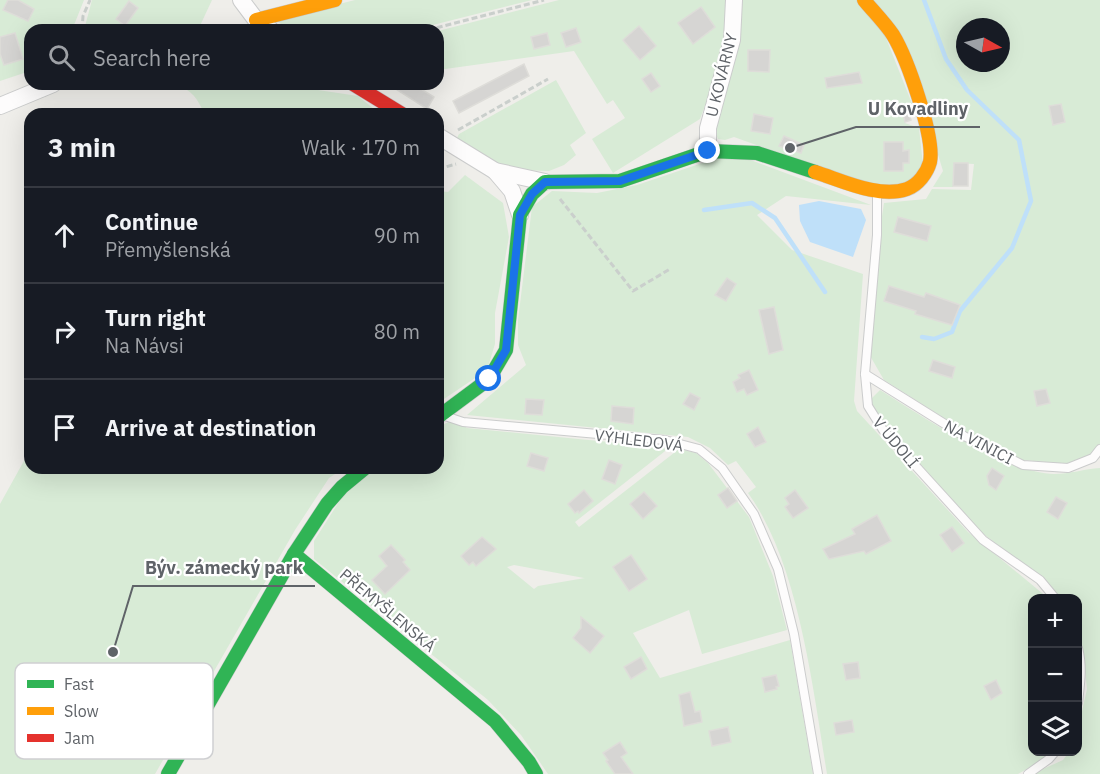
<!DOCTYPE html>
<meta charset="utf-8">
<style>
:root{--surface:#171b24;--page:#242831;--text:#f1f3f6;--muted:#9ea1a6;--line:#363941}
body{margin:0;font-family:"IBM Plex Sans",sans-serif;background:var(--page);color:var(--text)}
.controls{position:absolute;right:18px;bottom:18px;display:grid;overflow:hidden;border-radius:12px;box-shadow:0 6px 24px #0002}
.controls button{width:54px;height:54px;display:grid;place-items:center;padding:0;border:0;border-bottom:2px solid var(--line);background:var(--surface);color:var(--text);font:30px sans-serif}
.compass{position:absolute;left:956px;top:18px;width:54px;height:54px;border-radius:50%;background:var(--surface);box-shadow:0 6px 24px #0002;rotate:98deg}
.stop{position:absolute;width:18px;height:18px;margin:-14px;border:4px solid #1a73e8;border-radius:50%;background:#fff}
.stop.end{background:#1a73e8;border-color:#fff;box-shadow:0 2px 6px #0008}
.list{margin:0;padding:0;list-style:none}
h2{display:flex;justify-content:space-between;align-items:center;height:78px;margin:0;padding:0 24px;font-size:26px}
h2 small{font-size:20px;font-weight:400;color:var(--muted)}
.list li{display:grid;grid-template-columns:39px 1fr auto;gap:18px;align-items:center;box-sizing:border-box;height:96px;padding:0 24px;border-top:2px solid var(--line)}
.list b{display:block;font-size:22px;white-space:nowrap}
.list p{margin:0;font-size:20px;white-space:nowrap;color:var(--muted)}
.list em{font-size:20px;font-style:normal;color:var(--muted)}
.icon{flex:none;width:33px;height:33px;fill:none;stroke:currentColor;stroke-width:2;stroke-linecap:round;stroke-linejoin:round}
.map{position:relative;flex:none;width:1100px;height:774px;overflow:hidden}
.search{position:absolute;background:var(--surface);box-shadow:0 6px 24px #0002;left:24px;top:24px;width:420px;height:66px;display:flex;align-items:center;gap:15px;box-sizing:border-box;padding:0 21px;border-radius:18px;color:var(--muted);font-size:22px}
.panel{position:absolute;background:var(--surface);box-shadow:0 6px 24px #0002;left:24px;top:108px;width:420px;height:366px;border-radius:18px}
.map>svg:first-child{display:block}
.green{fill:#d8ebd6;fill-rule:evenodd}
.water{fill:#bfe0f9}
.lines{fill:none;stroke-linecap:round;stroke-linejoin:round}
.stream{stroke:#bfe0f9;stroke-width:4.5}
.building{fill:#d6d5d3;stroke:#deddd9;stroke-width:1.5}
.lane-casing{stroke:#cbcccc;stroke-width:10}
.street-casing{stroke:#cbcccc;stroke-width:18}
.fast-casing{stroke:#cacacb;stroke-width:15}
.slow-casing{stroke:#cacacb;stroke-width:15}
.jam-casing{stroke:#cacacb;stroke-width:15}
.path{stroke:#cacfcc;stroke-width:3;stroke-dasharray:6 3;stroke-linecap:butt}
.lane{stroke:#fdfcfc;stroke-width:8}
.street{stroke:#fdfcfc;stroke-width:16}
.fast{stroke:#30b455;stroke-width:14}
.slow{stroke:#ff9f0a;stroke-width:14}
.jam{stroke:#e5322d;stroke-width:14}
.route{stroke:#1a73e8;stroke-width:8}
.labels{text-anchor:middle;stroke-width:4.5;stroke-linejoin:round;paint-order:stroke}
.street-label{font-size:16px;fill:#5f6368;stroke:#fff}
.key{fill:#fff;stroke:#cfd0d2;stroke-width:1.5}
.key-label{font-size:16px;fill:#5f6368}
.leader{fill:none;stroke:#5f6368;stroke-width:2}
.callout-dot{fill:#5f6368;stroke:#fff;stroke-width:2}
.callout-label{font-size:18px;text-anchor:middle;font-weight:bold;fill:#5f6368;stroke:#fff;stroke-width:4.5;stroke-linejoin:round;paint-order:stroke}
</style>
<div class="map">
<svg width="1100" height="774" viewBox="0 0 1100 774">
<rect width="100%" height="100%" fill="#efeeea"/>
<g class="green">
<polygon points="0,0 84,0 72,30 30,30 30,71 0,81"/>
<polygon points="92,0 212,0 198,30 84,30"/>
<polygon points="355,0 532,0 413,30 290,30 275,20"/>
<polygon points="559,0 728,0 729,24 714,82 700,119 613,173 592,139 625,118 613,100 607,104 574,51 438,70 438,31"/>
<polygon points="739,0 857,0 884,33 913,106 902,110 905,123 919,128 923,165 909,185 877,188 734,137 725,140 718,139 714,129"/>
<path d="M870 0H1100V446L1092 457 1069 464 1023 460 966 432 884 380 869 354 877 249 884 203 926 199 932 189 971 190 974 164 954 163 953 187H933L943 171 922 102ZM965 27H1001V63H965Z"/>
<polygon points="556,80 586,133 570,145 576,155 564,165 549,171 519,170 500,166 456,140 459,134"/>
<path d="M172 84H278L358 96 380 114H205C195 95 192 90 172 84Z"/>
<path d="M732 153 871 205 786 196 757 215 792 250 863 274 854 401 857 411 968 532 1048 598H1032V752H1057L1018 774H827C813 690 799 563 748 493L756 487 736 461 728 465 710 448 688 437 467 415 526 365 518 345V320L532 207 552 191 597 193 637 185Z"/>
<polygon points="465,175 503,203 509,237 495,313 495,344 487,370 438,403 438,191 448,192"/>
<path d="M880 390C922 416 1005 473 1054 474 1069 474 1085 469 1100 468V774H1032L1063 760 1069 752H1078V729L1087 689 1082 644 1078 632V598H1060L1051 586 977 529 867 403Z"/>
<path d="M455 419 467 428 669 448 575 522 579 527 679 449 696 453 708 463 749 517 773 576 787 630 702 654 689 610 633 633 660 678 790 640 813 774H548L521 735 488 700 314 559V541L342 497 373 468H438V427ZM514 565 584 578H585L538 586 534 589 507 567Z"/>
<polygon points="30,450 30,468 344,468 329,478 295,530 155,774 0,774 0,504"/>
</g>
<polygon class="water" points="819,201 861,209 866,220 853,257 810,242 800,221 799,205"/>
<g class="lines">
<g class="stream">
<polyline points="704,210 752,203 775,218 825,292"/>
<polyline points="922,337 934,339 952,332 960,311 1012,248 1031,201 1019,140 967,90 946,59 924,0"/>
</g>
</g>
<g class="building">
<polygon points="8,0 18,0 34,9 28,21 3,10"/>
<polygon points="129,1 138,8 125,26 116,19"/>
<polygon points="701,7 715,27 693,44 678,23"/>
<polygon points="639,26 656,46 640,60 623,40"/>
<polygon points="576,28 581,42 566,47 561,33"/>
<polygon points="15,33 23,59 4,65 0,54 0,37"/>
<polygon points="547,33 550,45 534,49 531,37"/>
<polygon points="748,50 770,50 769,72 748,71"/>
<polygon points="524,64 529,76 459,113 453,101"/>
<polygon points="859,72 862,83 827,88 825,78"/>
<polygon points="651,73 660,86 651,92 642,79"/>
<polygon points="388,84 413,84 434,97 427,109"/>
<polygon points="1061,104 1065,122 1053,125 1049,106"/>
<polygon points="907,108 911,120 905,122 902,109"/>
<polygon points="754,114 773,118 770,134 751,131"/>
<polygon points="784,136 804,145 801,153 779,146"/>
<polygon points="884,142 903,142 903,151 909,150 909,163 903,163 903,171 884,171"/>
<polygon points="954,163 968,163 968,186 953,186"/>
<polygon points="898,217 931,226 927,241 894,232"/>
<polygon points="727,278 736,284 726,301 715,295"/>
<polygon points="889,286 924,297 926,293 960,305 952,325 915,314 916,311 884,301"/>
<polygon points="774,307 783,350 769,354 759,310"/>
<polygon points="933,360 955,367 952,378 929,371"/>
<polygon points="749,370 758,390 747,395 744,389 737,392 733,382 740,378 738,375"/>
<polygon points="1046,389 1050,403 1037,406 1034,391"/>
<polygon points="690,393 700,398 694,410 683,404"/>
<polygon points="526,399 544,400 542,415 525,414"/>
<polygon points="612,406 634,408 633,424 611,421"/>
<polygon points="758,427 766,442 755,447 747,434"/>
<polygon points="531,453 548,458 544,471 527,466"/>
<polygon points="609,460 622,465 615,484 602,479"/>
<polygon points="992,468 1004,476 996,490 989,485 987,476"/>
<polygon points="728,488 737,501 727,508 718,495"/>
<polygon points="584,490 593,501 579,513 578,511 575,513 568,504"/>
<polygon points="795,490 808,508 793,518 785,507 789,504 785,498"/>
<polygon points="644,492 657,506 643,519 630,504"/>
<polygon points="1056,497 1067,503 1058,519 1047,512"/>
<polygon points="877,515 891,541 866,554 864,551 829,559 823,549 855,534 852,529"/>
<polygon points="952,527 964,543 952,552 940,535"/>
<polygon points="482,537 496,549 476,566 473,562 469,565 461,556"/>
<polygon points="391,545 405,560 403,562 410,570 385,594 372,580 387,566 379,556"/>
<polygon points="631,555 647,579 629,591 613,567"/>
<polygon points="581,617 604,636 590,653 573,638 581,628"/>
<polygon points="641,657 647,669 631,679 624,667"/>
<polygon points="858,662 860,678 846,680 843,664"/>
<polygon points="776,675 779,686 776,687 777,689 765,692 762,678"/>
<polygon points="996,680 1002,693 991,700 984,686"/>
<polygon points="690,692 695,712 700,711 702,722 684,726 679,695"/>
<polygon points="852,720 854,732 836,735 834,723"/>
<polygon points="728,727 731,742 712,746 709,731"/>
<polygon points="620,742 627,753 621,757 633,774 615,774 606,761 608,760 603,753"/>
</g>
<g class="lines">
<defs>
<g id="lane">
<polyline points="877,192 877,235 865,374 868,406 883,430 983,540 1040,580 1055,598"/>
<polyline points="865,374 964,436 1023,465 1068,468 1093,458 1100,449"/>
<polyline points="445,416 463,422 665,440 699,449 722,468 754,514 778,569 794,634 818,774"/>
<path d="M1078 648C1083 667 1080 684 1078 703"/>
<polyline points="1028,774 1049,759 1055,752"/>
</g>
<g id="street">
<polyline points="241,0 256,20 271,30"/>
<polyline points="0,106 53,84"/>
<polyline points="438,136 495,171 545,182"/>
<polyline points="708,151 708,128 732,40 734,0"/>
<polyline points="495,171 512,191 520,215"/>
</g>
<g id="fast">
<polyline points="438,417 489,379 506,350 520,215 532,194 545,182 620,181 708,151 757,153 815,172"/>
<polyline points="294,554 495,721 529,762 536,774"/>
<polyline points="168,774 294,554 327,504 342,487 365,468"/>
</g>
<g id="slow">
<polyline points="256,20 335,0"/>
<path d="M815 172C841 180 879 199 907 189 918 185 927 173 930 162 935 137 907 58 893 35 885 23 873 11 864 0"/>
</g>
<polyline id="jam" points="353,84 402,114"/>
</defs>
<use href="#lane" class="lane-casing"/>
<use href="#street" class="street-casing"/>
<use href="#fast" class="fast-casing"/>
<use href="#slow" class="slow-casing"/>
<use href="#jam" class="jam-casing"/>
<g class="path">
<polyline points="82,30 83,16 90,0"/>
<polyline points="428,30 544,0"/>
<polyline points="458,130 548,79"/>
<polyline points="438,169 456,164"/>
<polyline points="560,199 633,291 670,269"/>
</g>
<use href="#lane" class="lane"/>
<use href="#street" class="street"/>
<use href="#fast" class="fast"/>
<use href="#slow" class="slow"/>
<use href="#jam" class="jam"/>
</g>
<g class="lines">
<polyline class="route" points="489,379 506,350 520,215 532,194 545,182 620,181 708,151"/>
</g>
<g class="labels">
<g class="street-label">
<text transform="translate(721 75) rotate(-76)" y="6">U KOVÁRNY</text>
<text transform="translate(639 440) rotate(7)" y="6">VÝHLEDOVÁ</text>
<text transform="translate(896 442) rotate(50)" y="6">V ÚDOLÍ</text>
<text transform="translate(979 442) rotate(28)" y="6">NA VINICI</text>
<text transform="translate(388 610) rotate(40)" y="6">PŘEMYŠLENSKÁ</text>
</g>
</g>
<rect x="15" y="663" width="198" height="96" rx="9" class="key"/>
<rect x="27" y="680" width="27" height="8" fill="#30b455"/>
<rect x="27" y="707" width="27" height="8" fill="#ff9f0a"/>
<rect x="27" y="734" width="27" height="8" fill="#e5322d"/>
<g class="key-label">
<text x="64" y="690">Fast</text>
<text x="64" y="717">Slow</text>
<text x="64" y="744">Jam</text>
</g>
<path class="leader" d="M790 148L856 127H980M113 652L133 586H315"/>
<g class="callout-dot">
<circle cx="790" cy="148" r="6"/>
<circle cx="113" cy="652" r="6"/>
</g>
<g class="callout-label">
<text x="918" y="115">U Kovadliny</text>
<text x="224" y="574">Býv. zámecký park</text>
</g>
</svg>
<div class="controls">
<button>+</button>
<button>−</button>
<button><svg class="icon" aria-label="layers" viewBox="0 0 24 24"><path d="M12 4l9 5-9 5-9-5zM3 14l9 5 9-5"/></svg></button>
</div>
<svg class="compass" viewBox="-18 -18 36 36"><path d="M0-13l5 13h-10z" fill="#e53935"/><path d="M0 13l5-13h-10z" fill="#9ea1a6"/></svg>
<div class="stop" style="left:489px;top:379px"></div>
<div class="stop end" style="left:708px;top:151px"></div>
<div class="search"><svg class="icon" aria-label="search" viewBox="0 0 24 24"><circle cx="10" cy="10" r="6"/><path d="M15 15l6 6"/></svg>Search here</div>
<section class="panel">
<h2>3 min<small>Walk · 170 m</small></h2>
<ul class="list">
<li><svg class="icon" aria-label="ahead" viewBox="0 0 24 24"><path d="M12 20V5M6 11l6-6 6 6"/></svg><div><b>Continue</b><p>Přemyšlenská</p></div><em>90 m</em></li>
<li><svg class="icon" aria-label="right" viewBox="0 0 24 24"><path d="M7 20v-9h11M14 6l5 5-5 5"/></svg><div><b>Turn right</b><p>Na Návsi</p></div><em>80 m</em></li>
<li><svg class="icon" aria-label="arrive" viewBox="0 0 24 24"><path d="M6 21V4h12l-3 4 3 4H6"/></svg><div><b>Arrive at destination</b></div></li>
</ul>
</section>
</div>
